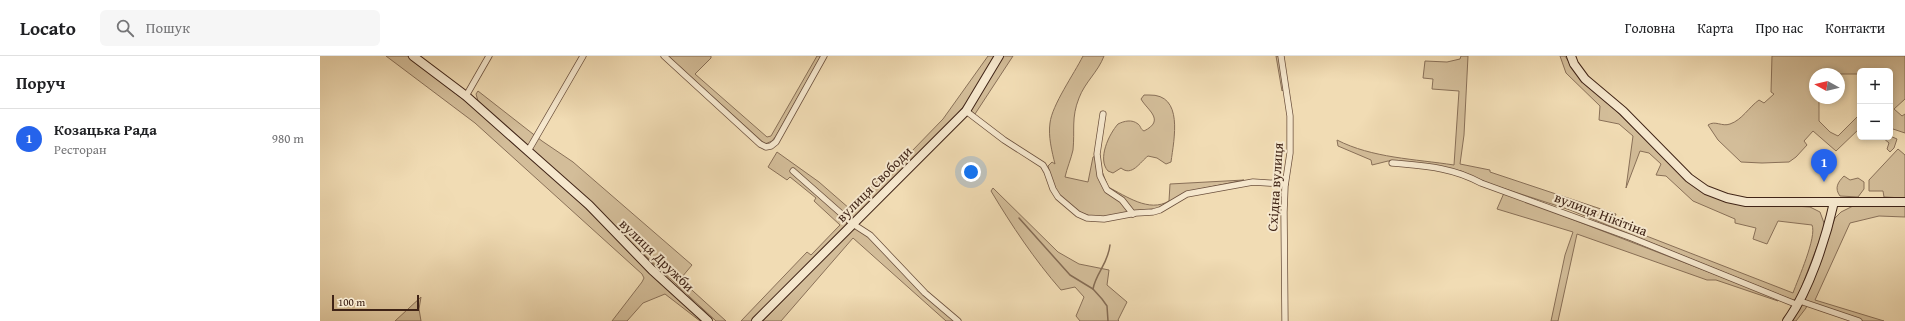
<!DOCTYPE html>
<html lang="uk">
<meta charset="utf-8">
<style>
:root{--surface:#fff;--page:#f6f6f6;--text:#202124;--muted:#757577;--line:#e0e0e0;--accent:#2563eb}
body{margin:0;font-family:"Gentium Book Plus",serif;background:var(--page);color:var(--text)}
.controls{position:absolute;right:12px;top:12px;display:grid;overflow:hidden;border-radius:6px;box-shadow:0 2px 6px #0003}
.controls button{width:36px;height:36px;display:grid;place-items:center;padding:0;border:0;border-bottom:1px solid var(--line);background:var(--surface);color:var(--text);font:20px sans-serif}
.compass{position:absolute;left:1489px;top:12px;width:36px;height:36px;border-radius:50%;background:var(--surface);box-shadow:0 2px 6px #0003;rotate:278deg}
.scale{position:absolute;left:12px;bottom:10px;width:87px;box-sizing:border-box;padding-left:4px;border:2px solid #3f2316;border-top:0;font-size:11px;line-height:14px;white-space:nowrap;color:#3f2316;-webkit-text-stroke:3px #f6e8ce;paint-order:stroke}
.you{position:absolute;left:651px;top:116px;width:14px;height:14px;margin:-10px;border:3px solid #fff;border-radius:50%;background:#1a73e8;box-shadow:0 0 0 6px #1a73e833}
.badge{display:grid;place-items:center;width:26px;height:26px;border-radius:50%;background:var(--accent);color:#fff;font-size:13px;font-weight:700}
.pin{position:absolute;translate:-50% -33px;filter:drop-shadow(0 1px 2px #0008)}
.pin::after{content:'';position:absolute;top:21px;width:14px;height:12px;background:inherit;clip-path:polygon(0 0,100% 0,50% 100%)}
.list{margin:0;padding:0;list-style:none}
h2{display:flex;justify-content:space-between;align-items:center;height:52px;margin:0;padding:0 16px;font-size:17px}
h2 small{font-size:13px;font-weight:400;color:var(--muted)}
.list li{display:grid;grid-template-columns:26px 1fr auto;gap:12px;align-items:center;box-sizing:border-box;height:60px;padding:0 16px;border-top:1px solid var(--line)}
.list b{display:block;font-size:15px;white-space:nowrap}
.list p{margin:0;font-size:13px;white-space:nowrap;color:var(--muted)}
.list em{font-size:13px;font-style:normal;color:var(--muted)}
.icon{flex:none;width:22px;height:22px;fill:none;stroke:currentColor;stroke-width:2;stroke-linecap:round;stroke-linejoin:round}
.map{position:relative;flex:none;width:1585px;height:265px;overflow:hidden}
header{display:flex;align-items:center;gap:24px;box-sizing:border-box;height:56px;padding:0 20px;background:var(--surface);border-bottom:1px solid var(--line)}
header strong{font-size:19px}
nav{display:flex;gap:22px;margin-inline-start:auto;font-size:14px}
.search{width:280px;height:36px;background:var(--page);display:flex;align-items:center;gap:10px;box-sizing:border-box;padding:0 14px;border-radius:6px;color:var(--muted);font-size:15px}
main{display:flex}
aside{flex:1;background:var(--surface)}
.map>svg:first-child{display:block}
.green{fill:#d3bd99;stroke:#897058}
.lines{fill:none;stroke-linecap:round;stroke-linejoin:round}
.stream{stroke:#856c54;stroke-width:1.5}
.street-casing{stroke:#6c513e;stroke-width:7}
.secondary-casing{stroke:#3f2316;stroke-width:10}
.street{stroke:#f6e8ce;stroke-width:5.5}
.secondary{stroke:#f6e8ce;stroke-width:8}
.labels{text-anchor:middle;stroke-width:4;stroke-linejoin:round;paint-order:stroke}
.street-label{font-size:14px;fill:#3f2316;stroke:#f6e8ce}
</style>
<header>
<strong>Locato</strong>
<div class="search"><svg class="icon" aria-label="search" viewBox="0 0 24 24"><circle cx="10" cy="10" r="6"/><path d="M15 15l6 6"/></svg>Пошук</div>
<nav><a>Головна</a><a>Карта</a><a>Про нас</a><a>Контакти</a></nav>
</header>
<main>
<aside>
<h2>Поруч<small></small></h2>
<ul class="list">
<li><span class="badge">1</span><div><b>Козацька Рада</b><p>Ресторан</p></div><em>980 m</em></li>
</ul>
</aside>
<div class="map">
<svg width="1585" height="265" viewBox="0 0 1585 265">
<rect width="100%" height="100%" fill="#f1dcb4"/>
<filter id="stains"><feTurbulence type="fractalNoise" baseFrequency=".005" numOctaves="4"/><feColorMatrix values="0 0 0 0 .2 0 0 0 0 .09 0 0 0 0 .02 0 0 0 .5 -.17"/></filter>
<radialGradient id="worn" r=".72"><stop offset=".6" stop-color="#630" stop-opacity="0"/><stop offset="1" stop-color="#630" stop-opacity=".3"/></radialGradient>
<g class="green">
<polygon points="66,0 87,0 153,51 238,126 385,265 380,265 345,238 323,247 307,265 292,265 322,226 324,222 322,218 155,67"/>
<polygon points="348,0 391,0 391,2 375,18 447,81 451,80 497,0 501,0 456,80 452,85 445,88"/>
<polygon points="668,0 676,0 647,46 638,57 535,161 530,162 493,134 527,165 526,171 435,265 421,265 487,196 491,199 520,169 494,145 496,142 470,121 467,124 448,111 457,96 499,126 530,153 588,93 591,96 623,63"/>
<polygon points="682,0 693,0 655,58 650,54"/>
<path d="M763 0H784C778 16 765 26 759 42 751 62 755 74 753 94 751 103 747 112 745 121L768 126 773 101 779 99 780 110 788 131C806 140 829 157 849 145L850 128 924 124 871 135 837 154 778 162C762 159 741 148 734 132 732 125 730 118 728 110L732 106 735 108C732 96 728 80 730 67 732 49 754 18 763 0Z"/>
<polygon points="956,0 959,0 965,32 962,35"/>
<path d="M1141 0H1148L1144 79 1140 108 1170 114V116L1296 158 1293 167 1473 237C1478 223 1497 181 1492 169L1458 165 1447 188 1433 183 1436 172 1415 167V163L1373 145 1346 120 1336 119 1341 108 1329 97 1320 95 1306 132 1313 80 1299 68 1279 64 1280 50 1246 17 1240 0H1245L1254 14 1366 123 1387 138 1411 146 1490 151 1500 156 1504 167 1503 175 1477 243 1474 244 1470 243 1250 154 1170 128 1141 115 1068 105 1052 109 1051 104 1018 90 1017 84C1052 102 1095 103 1134 109L1139 35 1112 33 1113 23 1103 22 1105 5 1127 6 1140 3Z"/>
<path d="M1452 0H1585V43L1574 53 1582 60 1585 58V77L1570 72V15H1540V18H1495V42H1499V65L1510 76 1518 80 1537 61H1540V72L1516 95 1493 75 1484 85 1487 89 1476 101 1469 106 1442 107 1421 106 1398 84 1388 69C1395 64 1402 71 1410 68 1422 64 1429 51 1439 44L1444 47 1454 38 1451 36Z"/>
<polygon points="158,35 222,85 253,106 372,209 362,221 363,226 406,265 396,265 158,45 156,38"/>
<path d="M829 39C864 38 854 83 851 106L846 108 837 102 828 100C820 106 812 121 801 112L793 117 788 115C777 103 789 78 798 68 804 65 812 63 818 68 821 70 820 73 824 75 846 64 827 54 821 43L824 39Z"/>
<polygon points="1570,80 1577,83 1574,92 1570,96 1567,93 1569,87 1562,81"/>
<polygon points="1578,93 1585,99 1585,142 1564,141 1563,135 1549,135 1549,124"/>
<path d="M1524 120 1530 124 1538 122 1544 126V133L1538 141 1520 140C1514 132 1518 126 1524 120Z"/>
<path d="M673 132 738 196 759 208 789 214 787 229 807 246 798 264 799 265H760L756 260 764 241 755 231 741 234C714 203 692 170 671 135Z"/>
<polygon points="1184,137 1459,243 1458,245 1396,224 1387,224 1257,178 1238,265 1231,265 1245,199 1253,176 1177,153"/>
<polygon points="1533,150 1585,150 1585,161 1559,160 1530,167 1495,244 1564,265 1543,265 1488,246 1484,242 1515,162 1521,156"/>
<polygon points="535,171 544,177 635,265 626,265 533,182 461,265 443,265"/>
<polygon points="101,241 99,253 101,265 75,265"/>
<polygon points="1481,248 1487,249 1486,252 1476,265 1470,265"/>
</g>
<g class="lines">
<g class="stream">
<polyline points="699,162 750,219 773,233 782,243 787,250 788,265"/>
<path d="M773 233C776 217 788 208 790 189"/>
</g>
<defs>
<g id="street">
<polyline points="344,0 440,88 446,91 451,90 456,86 504,0"/>
<polyline points="961,0 970,60 970,97 965,130 964,156 965,265"/>
<polyline points="146,40 169,0"/>
<polyline points="646,55 684,84 723,109 727,116 733,133 738,141 758,158 767,162 784,163 816,157 833,156 840,154 867,138 933,126 965,128"/>
<polyline points="783,58 777,98 780,120 787,134 802,144 813,158"/>
<polyline points="208,95 263,0"/>
<path d="M1072 107C1104 110 1132 111 1161 127L1312 182 1478 249"/>
<polyline points="473,115 533,168 550,179 605,237 638,265"/>
<polyline points="1480,245 1539,265"/>
</g>
<g id="secondary">
<polyline points="93,0 146,40 208,95 269,149 332,214 388,265"/>
<polyline points="1251,0 1254,8 1265,23 1303,55 1369,122 1386,134 1407,142 1426,146 1585,146"/>
<polyline points="436,265 646,55 679,0"/>
<path d="M1467 265C1489 235 1506 182 1514 146"/>
</g>
</defs>
<use href="#street" class="street-casing"/>
<use href="#secondary" class="secondary-casing"/>
<use href="#street" class="street"/>
<use href="#secondary" class="secondary"/>
</g>
<g class="labels">
<g class="street-label">
<text transform="translate(554 128) rotate(-45)" y="5">вулиця Свободи</text>
<text transform="translate(955 131) rotate(-86)" y="5">Східна вулиця</text>
<text transform="translate(1281 158) rotate(21)" y="5">вулиця Нікітіна</text>
<text transform="translate(337 199) rotate(44)" y="5">вулиця Дружби</text>
</g>
</g>
<rect width="100%" height="100%" filter="url(#stains)"/>
<rect width="100%" height="100%" fill="url(#worn)"/>
</svg>
<div class="controls">
<button>+</button>
<button>−</button>
</div>
<svg class="compass" viewBox="-18 -18 36 36"><path d="M0-13l5 13h-10z" fill="#e53935"/><path d="M0 13l5-13h-10z" fill="#757577"/></svg>
<div class="scale">100 m</div>
<div class="you"></div>
<div class="pin badge" style="left:1504px;top:126px">1</div>
</div>
</main>
